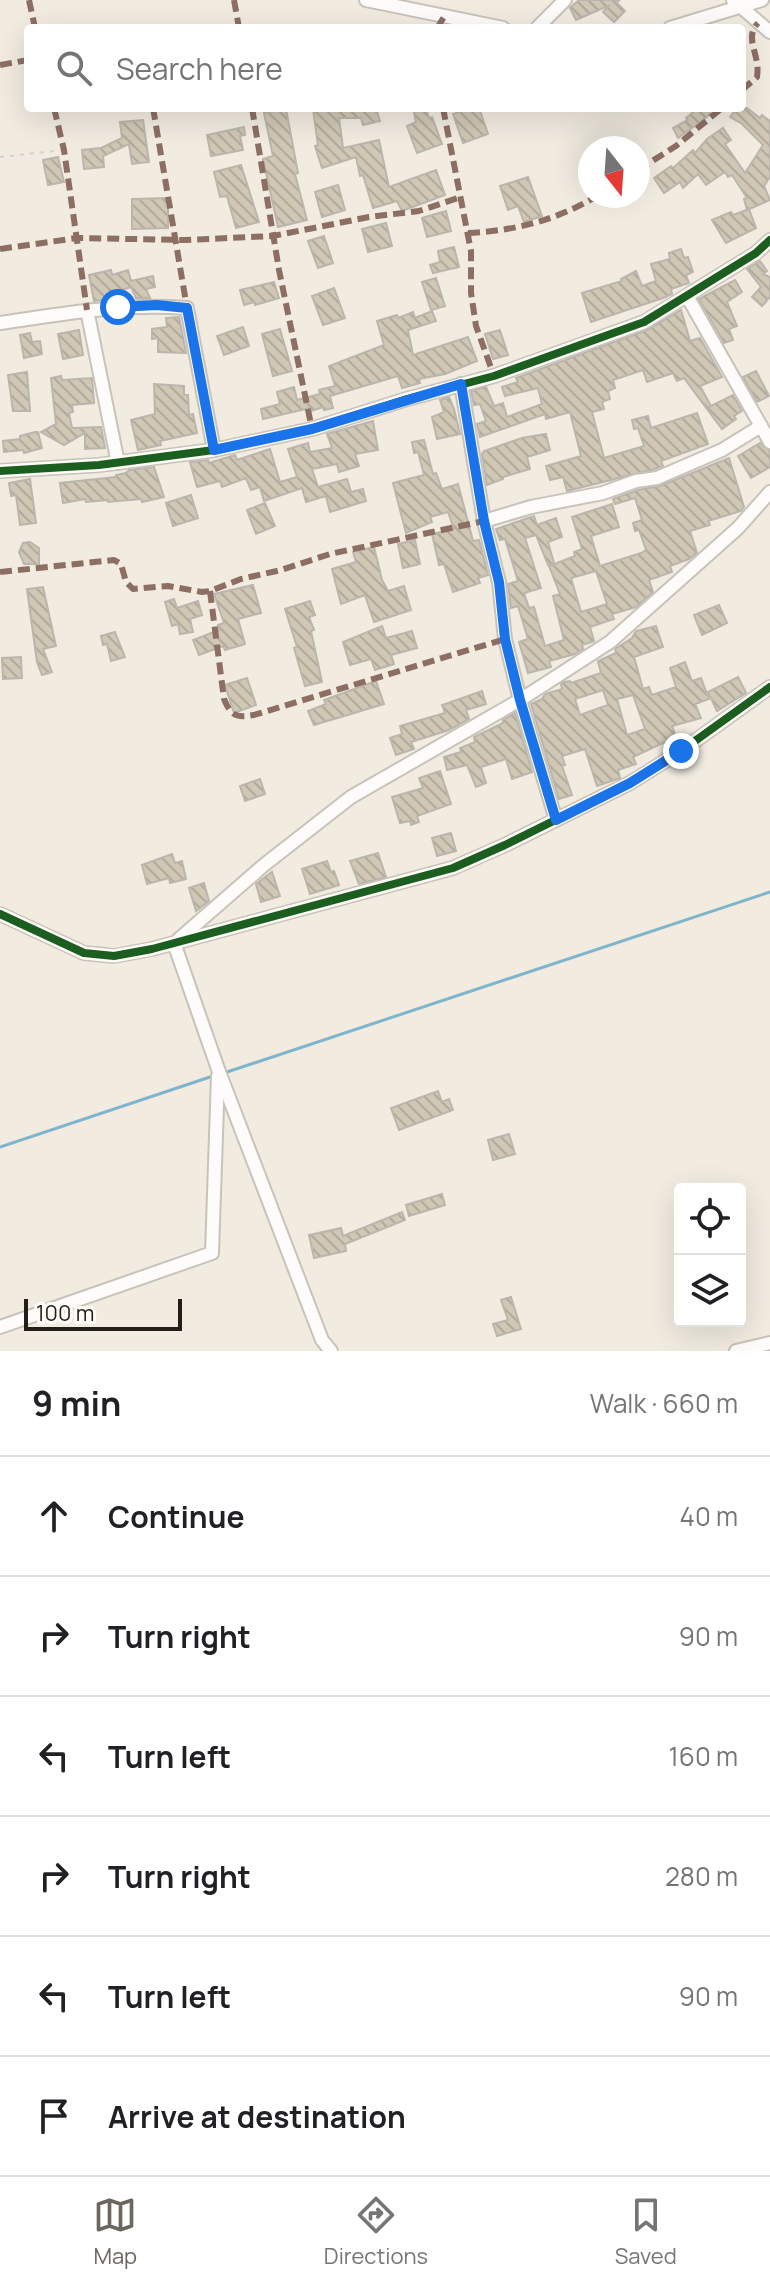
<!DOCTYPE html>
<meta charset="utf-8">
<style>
:root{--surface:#fff;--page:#f2f2f2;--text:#202124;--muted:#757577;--line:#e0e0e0;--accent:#6b665e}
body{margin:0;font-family:Manrope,sans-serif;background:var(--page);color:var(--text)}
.controls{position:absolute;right:24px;bottom:24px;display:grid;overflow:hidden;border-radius:8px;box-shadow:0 8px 32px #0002}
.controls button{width:72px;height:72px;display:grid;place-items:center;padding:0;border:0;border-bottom:2px solid var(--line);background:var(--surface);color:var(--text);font:40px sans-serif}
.compass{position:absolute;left:578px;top:136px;width:72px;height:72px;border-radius:50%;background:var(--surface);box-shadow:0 8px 32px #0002;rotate:163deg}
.scale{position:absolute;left:24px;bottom:20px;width:158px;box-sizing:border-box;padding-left:8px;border:4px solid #231f18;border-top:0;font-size:22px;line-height:28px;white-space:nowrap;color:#231f18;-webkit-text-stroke:6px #fefbf7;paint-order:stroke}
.stop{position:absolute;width:24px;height:24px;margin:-18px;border:6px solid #1a73e8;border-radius:50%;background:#fff}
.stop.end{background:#1a73e8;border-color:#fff;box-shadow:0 2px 8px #0008}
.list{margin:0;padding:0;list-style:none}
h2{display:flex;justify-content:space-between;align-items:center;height:104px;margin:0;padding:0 32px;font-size:34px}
h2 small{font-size:26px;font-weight:400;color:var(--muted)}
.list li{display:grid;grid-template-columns:52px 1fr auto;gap:24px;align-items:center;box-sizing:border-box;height:120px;padding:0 32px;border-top:2px solid var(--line)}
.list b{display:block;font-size:30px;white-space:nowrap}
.list em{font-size:26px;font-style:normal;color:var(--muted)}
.icon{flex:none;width:44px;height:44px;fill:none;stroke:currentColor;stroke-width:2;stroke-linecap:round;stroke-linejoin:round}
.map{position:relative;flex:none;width:770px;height:1351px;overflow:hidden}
.search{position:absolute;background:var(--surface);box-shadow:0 8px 32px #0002;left:24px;right:24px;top:24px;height:88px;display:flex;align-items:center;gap:20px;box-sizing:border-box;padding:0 28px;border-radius:8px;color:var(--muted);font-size:30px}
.sheet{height:824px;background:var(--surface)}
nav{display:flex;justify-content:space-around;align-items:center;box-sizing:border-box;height:112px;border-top:2px solid var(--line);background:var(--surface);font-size:22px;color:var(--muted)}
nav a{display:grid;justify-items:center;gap:4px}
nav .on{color:var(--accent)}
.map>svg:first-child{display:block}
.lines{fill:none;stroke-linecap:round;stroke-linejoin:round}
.stream{stroke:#7eb5cd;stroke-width:3}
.building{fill:url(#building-back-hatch);stroke:#bbb6ad;stroke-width:2;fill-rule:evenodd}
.minor-casing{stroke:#c8c3ba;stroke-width:16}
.path{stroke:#d4d2cf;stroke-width:2;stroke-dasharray:4 6;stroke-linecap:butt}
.minor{stroke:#fdfcfa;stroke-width:12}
.quiet{stroke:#8d6e63;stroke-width:6;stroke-dasharray:12 6;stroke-linecap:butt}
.cycleway-casing{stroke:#fefbf7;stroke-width:13}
.cycleway{stroke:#1b5e20;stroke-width:8}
.route{stroke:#1a73e8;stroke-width:10}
</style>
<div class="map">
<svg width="770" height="1351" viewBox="0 0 770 1351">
<defs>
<pattern id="building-back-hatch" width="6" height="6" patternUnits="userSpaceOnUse" patternTransform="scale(2)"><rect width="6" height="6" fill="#d0c7b4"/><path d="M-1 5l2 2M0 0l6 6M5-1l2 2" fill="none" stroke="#b2aa9a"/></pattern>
</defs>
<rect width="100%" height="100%" fill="#f1ebe0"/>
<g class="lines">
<g class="stream">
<polyline points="224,1073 770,892"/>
<polyline points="0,1147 213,1076"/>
</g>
</g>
<g class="building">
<polygon points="579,0 620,0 616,2 625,11 614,22 603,12 610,5 576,20 570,8"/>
<polygon points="376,108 380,121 363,125 361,118 339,118 343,148 379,140 389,187 436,170 445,195 402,211 397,201 373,208 363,175 360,176 356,157 322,168 315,146 318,145 313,109"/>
<polygon points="413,108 426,108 429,118 432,117 442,144 417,153 407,126 416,122"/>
<polygon points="470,108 479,108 488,134 463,143 453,114"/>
<polygon points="698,108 714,108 707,117 678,138 673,128 688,120 686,118"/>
<polygon points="737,108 747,108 760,118 762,115 770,121 770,177 764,186 770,200 747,210 744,199 747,198 732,175 728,177 725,172 706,185 698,174 683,188 680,182 664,193 654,178 671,166 673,168 693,150 695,153 707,139 723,128 731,140 725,144 745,173 763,145 741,123 730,117"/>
<polygon points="286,109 298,173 295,174 307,220 278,227 263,159 273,156 264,113"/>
<polygon points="143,120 149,162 132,164 129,144 103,156 104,167 84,169 82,150 101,148 122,138 120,122"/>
<polygon points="244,127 245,135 240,136 243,150 211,156 207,135"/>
<polygon points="58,157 64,182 48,185 43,160"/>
<polygon points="241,165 259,222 236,228 227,196 220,197 214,172"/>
<polygon points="528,177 542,216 524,222 518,206 508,210 500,186"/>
<polygon points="338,185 345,210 322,217 315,192"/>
<polygon points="168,198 168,228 132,229 132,199"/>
<polygon points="749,209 756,228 726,243 712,220 731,212 733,215"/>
<polygon points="446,211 451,231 427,237 422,218"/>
<polygon points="386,223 392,246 368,252 362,229"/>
<polygon points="324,236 333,263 318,268 308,241"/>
<polygon points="454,247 459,267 433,273 430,265 440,262 438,251"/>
<polygon points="681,249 684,258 688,257 693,272 686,275 689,283 671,289 672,294 663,298 591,322 582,293 622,281 621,279 636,271 642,286 656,281 651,264 670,259 669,253"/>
<polygon points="760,261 767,271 763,274 770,277 770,297 762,306 752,297 761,287 747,269"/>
<polygon points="111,270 112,275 128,270 131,281 153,276 155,287 146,289 150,298 136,298 131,287 115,292 117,299 94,301 89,275"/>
<polygon points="436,278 445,306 431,310 422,282"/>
<polygon points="735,280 742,292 727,302 737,326 729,329 733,340 724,343 699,299"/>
<polygon points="274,282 279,298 255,305 254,302 244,305 240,290"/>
<polygon points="334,288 345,318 323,325 312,296"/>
<polygon points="681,310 690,341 700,338 722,377 700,386 711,406 733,395 742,411 734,416 736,419 722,429 707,409 711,406 707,409 684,378 677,381 673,373 647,382 643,370 613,380 615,388 608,391 610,399 602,402 604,409 592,412 604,458 644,446 638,428 634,429 632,420 648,416 651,428 697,413 708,444 661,461 663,466 655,469 567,491 563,477 550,480 546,466 581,456 570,412 546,419 545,414 480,437 477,424 486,421 480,404 474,405 471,391 486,387 494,406 503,403 507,417 542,404 538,388 505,396 502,387 518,382 516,378 647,330"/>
<polygon points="432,311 436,321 408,330 413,355 468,337 477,361 445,374 419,379 420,383 402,388 398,376 330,396 333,408 324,410 323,407 311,411 310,408 263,419 261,409 280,404 277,392 294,387 297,400 320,394 319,390 335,386 329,366 384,345 377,321 397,315 398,318 413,312 415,318"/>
<polygon points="179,317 186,353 158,352 158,338 152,339 152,329 167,327 166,318"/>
<polygon points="243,327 249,346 224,355 217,336"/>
<polygon points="280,329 292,371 273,376 262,334"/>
<polygon points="79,330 83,355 63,359 58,334"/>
<polygon points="500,330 508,355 493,359 485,334"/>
<polygon points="30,333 32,342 40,341 42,354 24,358 20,335"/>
<polygon points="756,371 769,396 757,402 743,377"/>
<polygon points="27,372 30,411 13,411 8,375"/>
<polygon points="61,376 62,380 92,378 94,403 72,405 73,412 69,413 72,428 101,427 105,448 85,449 85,433 64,445 41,432 56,424 51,378"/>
<polygon points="154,384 184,386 184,395 188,395 189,415 193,414 197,433 160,441 161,445 138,450 131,420 155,414"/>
<polygon points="449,397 454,409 460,434 437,439 432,417 444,412 440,400"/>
<polygon points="373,421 378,450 355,454 359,466 339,472 337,464 312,469 318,487 347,479 351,492 363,489 366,501 330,512 326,496 306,502 302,488 264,501 260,487 251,490 246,478 222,487 220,481 197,487 190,462 208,460 209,463 235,455 237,460 270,449 280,482 297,477 288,449 308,443 310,452 332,448 327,434"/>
<polygon points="35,432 38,432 42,448 24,453 23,450 4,452 3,441 20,439 20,436"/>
<polygon points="546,434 550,450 527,457 530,469 503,477 503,479 487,485 482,454 484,451 522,438"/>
<polygon points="424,440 433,474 436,473 442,489 458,484 473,541 479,540 488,575 478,578 480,583 453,592 444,564 439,565 432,534 454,529 448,512 430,517 432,522 406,533 393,483 424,475 418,452 414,453 412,442"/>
<polygon points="760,443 770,451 770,467 751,478 738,456"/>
<path d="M729 458 744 507 741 511 708 521 710 525 690 531 697 553 689 559 670 566 672 572 649 580 653 592 636 607 612 614 614 619 590 627 594 641 582 645 583 649 575 654 549 661 551 667 528 673 519 642 528 639 518 606 511 608 508 584 518 581 505 539 500 540 496 529 534 516 537 525 556 518 562 537 548 542 554 563 548 565 536 535 525 538 541 588 524 593 529 608 534 607 545 646 564 640 553 596 560 594 549 566 575 556 574 552 582 549 572 517 612 504 619 527 591 536 600 566 641 553 646 550 639 530 635 531 633 523 642 520 635 498 615 504 613 499 638 490 660 486ZM596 571 607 604 581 612 571 578Z"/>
<polygon points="154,467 164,497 142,502 141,499 108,502 108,500 86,502 85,499 63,503 60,483 116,477 116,475 126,473 129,470"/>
<polygon points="30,479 36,523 20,525 16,495 11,496 9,483"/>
<polygon points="191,495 198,518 173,526 166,503"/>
<polygon points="265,503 275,526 256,534 247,510"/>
<polygon points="415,540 420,564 403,568 398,544"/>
<polygon points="30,542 39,548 39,564 24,564 19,552 23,543"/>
<polygon points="374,547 382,580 388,591 404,586 411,610 374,622 365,595 341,604 332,569 356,562 353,552"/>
<polygon points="253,585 261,613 238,619 245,644 225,650 223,646 199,655 193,640 219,630 218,625 224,623 214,594"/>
<polygon points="43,587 56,646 43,649 52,672 42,675 37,662 27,589"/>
<polygon points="174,599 177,608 198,601 202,615 190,619 193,632 180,634 178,624 172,626 165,602"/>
<polygon points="310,601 315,615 309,617 314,630 311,631 322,682 305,686 294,648 297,647 285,609"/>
<polygon points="719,605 727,623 702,635 694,615"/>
<polygon points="382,626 386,638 412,631 417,648 391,655 394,664 375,670 371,659 350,665 343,642"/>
<path d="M656 626 663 647 634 657 643 689 649 687 652 695 676 687 670 668 685 662 692 681 701 678 709 699 695 704 701 718 672 726 676 737 633 757 636 764 618 770 620 778 597 786 585 749 562 756 565 765 562 766 572 795 559 799 531 704 542 699 545 694 562 689 561 684 564 682 570 681 571 683 601 673 598 661 616 653 615 649 632 638 636 631ZM603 690 608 705 580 715 575 699ZM633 695 645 729 627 735 617 699Z"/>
<polygon points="115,632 125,657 111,661 107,644 103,645 101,636"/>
<polygon points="21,657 22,678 3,679 2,658"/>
<polygon points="738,677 746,693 717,711 708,692"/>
<polygon points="247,678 256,705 234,713 225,685"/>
<polygon points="376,681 384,704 314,725 308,711 326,704 324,700"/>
<polygon points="482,691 486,704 466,710 469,719 449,730 411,742 414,749 396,755 390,738 402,734 400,726 445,713 442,705"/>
<polygon points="515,713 532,772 512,779 506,759 481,767 486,783 476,787 467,765 447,770 444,757 461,752 460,748 475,742 474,737 503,723 503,720"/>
<polygon points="440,771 451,804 417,816 419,822 411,825 410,821 400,823 392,797 423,788 419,778"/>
<polygon points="260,779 265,794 245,801 240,786"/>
<polygon points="451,833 456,851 437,856 432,838"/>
<polygon points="378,853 386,877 359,884 350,861"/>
<polygon points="172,854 175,863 182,861 186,879 170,883 169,878 147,884 142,865"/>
<polygon points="327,861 331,872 334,871 339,885 310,894 302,869"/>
<polygon points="272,872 280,896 261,902 256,884"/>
<polygon points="204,883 209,901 196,911 189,888"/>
<polygon points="438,1091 442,1102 449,1099 453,1110 399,1130 391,1108"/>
<polygon points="509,1134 515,1154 493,1160 488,1140"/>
<polygon points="442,1194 445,1205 409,1216 406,1205"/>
<polygon points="402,1212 405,1220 345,1244 346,1251 314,1258 309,1235 341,1228 343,1236"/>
<polygon points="511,1297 521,1329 497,1336 493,1324 508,1320 501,1300"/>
</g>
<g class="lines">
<defs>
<g id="minor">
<polyline points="366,0 503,28"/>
<polyline points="733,0 770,32"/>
<polyline points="537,28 565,0"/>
<polyline points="670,28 762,0"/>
<polyline points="687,296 770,442"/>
<polyline points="87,310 118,463"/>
<path d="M0 323C63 314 123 303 187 308L214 450"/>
<polyline points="461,384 484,521 499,582 505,639 520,700 556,820"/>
<polyline points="0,471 99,465 214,450 312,429 407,399 494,376 644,322 756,253 770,240"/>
<polyline points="484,521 531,507 603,493 636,481 657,478 722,450 761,426"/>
<polyline points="0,914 84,953 114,956 152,949 453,868 505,845 630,783 681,751 770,687"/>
<polyline points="179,939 264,865 351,797 520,700 610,642 738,528 770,492"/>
<polyline points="174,943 218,1069 322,1340 331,1351"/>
<polyline points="0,1327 212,1253 218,1076"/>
<polyline points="736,1351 770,1343"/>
</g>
</defs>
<use href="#minor" class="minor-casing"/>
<polyline class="path" points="0,157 64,150"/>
<use href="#minor" class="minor"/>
<g class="quiet">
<polyline points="29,0 35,28"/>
<polyline points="234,0 239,28"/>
<polyline points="437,28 444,17"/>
<polyline points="0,65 28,60"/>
<path d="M742 90 757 77C761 55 743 38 758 23"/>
<polyline points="54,108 64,150 87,310"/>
<polyline points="153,108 187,308"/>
<polyline points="252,108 279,270 312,429"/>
<polyline points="443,108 471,251 471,293 476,326 494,376"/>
<polyline points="638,170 676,146 722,108"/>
<path d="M468 233C514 231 557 220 597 196"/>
<polyline points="0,249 77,238 185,240 273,236 369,217 419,211 461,197"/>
<polyline points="0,572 114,560 121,564 126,582 133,589 168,586 202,592 210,591 241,579 281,570 330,554 484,521"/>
<path d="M210 591 224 699C231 716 236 718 254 715L505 639"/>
</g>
<defs>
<g id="cycleway">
<polyline points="0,471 99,465 214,450 312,429 407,399 494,376 644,322 756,253 770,240"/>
<polyline points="0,914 84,953 114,956 152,949 453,868 505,845 630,783 681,751 770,687"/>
</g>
</defs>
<use href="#cycleway" class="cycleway-casing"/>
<use href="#cycleway" class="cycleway"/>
</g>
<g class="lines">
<polyline class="route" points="118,307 157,305 187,308 214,450 312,429 461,384 484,521 499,582 505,639 520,700 556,820 630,783 681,751"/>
</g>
</svg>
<div class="controls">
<button><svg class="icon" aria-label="locate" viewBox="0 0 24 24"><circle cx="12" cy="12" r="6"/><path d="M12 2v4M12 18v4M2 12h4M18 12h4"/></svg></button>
<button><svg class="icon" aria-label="layers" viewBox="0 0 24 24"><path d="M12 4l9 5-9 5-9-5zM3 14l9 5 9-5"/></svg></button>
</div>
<svg class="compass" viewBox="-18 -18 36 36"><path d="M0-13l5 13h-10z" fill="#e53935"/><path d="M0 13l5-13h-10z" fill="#757577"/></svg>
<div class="scale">100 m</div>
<div class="stop" style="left:118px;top:307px"></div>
<div class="stop end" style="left:681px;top:751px"></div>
<div class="search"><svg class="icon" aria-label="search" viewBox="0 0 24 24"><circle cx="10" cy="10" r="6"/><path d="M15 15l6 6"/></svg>Search here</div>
</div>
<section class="sheet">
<h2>9 min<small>Walk · 660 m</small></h2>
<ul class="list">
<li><svg class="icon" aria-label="ahead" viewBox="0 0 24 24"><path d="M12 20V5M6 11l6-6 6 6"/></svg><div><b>Continue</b></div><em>40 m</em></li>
<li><svg class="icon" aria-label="right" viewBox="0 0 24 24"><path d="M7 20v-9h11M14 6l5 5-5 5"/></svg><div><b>Turn right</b></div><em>90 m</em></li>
<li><svg class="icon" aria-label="left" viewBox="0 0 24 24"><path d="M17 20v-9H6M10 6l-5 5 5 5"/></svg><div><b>Turn left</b></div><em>160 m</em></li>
<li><svg class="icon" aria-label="right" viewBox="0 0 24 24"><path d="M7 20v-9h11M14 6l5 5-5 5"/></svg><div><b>Turn right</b></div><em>280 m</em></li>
<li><svg class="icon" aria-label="left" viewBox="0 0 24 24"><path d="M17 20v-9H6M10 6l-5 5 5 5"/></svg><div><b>Turn left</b></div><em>90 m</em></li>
<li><svg class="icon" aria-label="arrive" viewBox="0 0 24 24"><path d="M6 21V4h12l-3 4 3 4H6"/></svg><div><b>Arrive at destination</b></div></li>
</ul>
</section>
<nav>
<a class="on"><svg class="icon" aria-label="map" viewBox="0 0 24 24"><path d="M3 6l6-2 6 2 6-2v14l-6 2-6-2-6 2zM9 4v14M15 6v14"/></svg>Map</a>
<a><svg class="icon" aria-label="directions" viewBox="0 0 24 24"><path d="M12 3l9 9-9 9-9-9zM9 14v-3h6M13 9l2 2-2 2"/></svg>Directions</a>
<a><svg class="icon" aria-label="saved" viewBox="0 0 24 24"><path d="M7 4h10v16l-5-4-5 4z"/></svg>Saved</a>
</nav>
